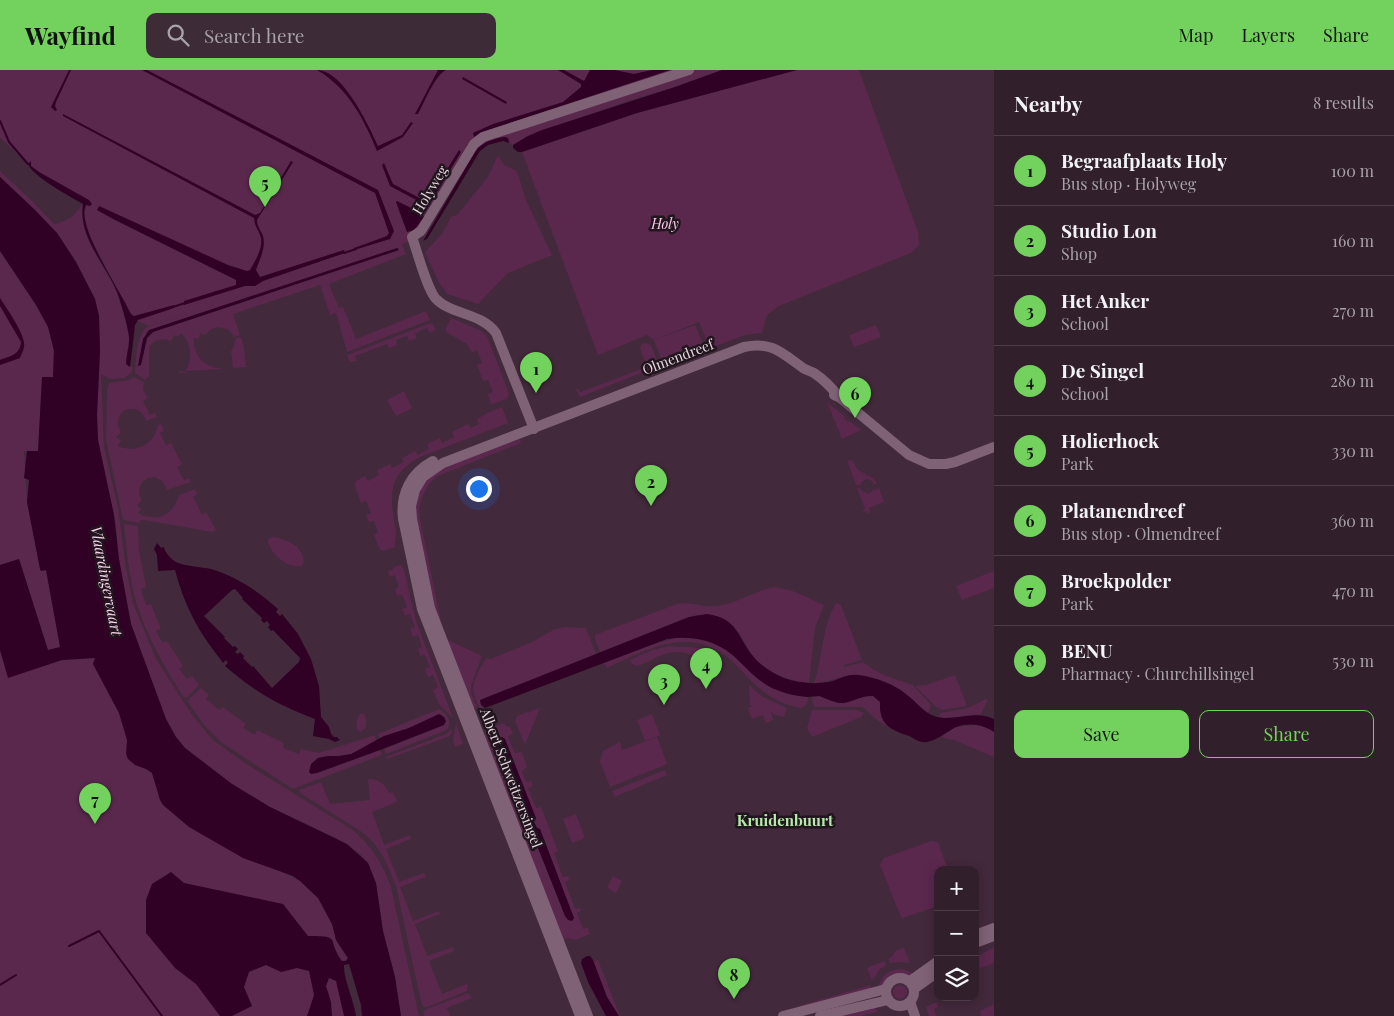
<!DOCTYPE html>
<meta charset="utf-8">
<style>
:root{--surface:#321f2c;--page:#3d2c38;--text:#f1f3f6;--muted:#a8a2a9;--line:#4d3d48;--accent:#72d25d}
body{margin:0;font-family:"Playfair Display",serif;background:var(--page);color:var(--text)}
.controls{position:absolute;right:15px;bottom:15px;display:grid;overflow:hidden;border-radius:10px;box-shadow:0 2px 12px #0003}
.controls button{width:45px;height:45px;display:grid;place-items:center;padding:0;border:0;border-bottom:1px solid var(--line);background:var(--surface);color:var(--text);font:25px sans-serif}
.you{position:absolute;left:478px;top:418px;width:18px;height:18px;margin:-12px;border:4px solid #fff;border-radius:50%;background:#1a73e8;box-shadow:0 0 0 8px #1a73e833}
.badge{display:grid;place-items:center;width:32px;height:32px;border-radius:50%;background:var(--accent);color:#111;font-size:16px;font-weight:700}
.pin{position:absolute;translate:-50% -41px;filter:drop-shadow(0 1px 2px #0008)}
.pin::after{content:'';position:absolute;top:26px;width:18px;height:15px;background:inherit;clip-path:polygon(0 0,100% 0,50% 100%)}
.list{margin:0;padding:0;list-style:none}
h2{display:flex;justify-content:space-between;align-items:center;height:65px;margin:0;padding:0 20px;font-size:21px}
h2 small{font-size:16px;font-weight:400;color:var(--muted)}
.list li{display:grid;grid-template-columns:32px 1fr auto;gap:15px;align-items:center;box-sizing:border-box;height:70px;padding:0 20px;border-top:1px solid var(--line)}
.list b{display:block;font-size:19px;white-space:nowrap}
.list p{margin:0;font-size:16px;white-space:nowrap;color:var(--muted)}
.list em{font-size:16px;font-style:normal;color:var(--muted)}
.actions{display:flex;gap:10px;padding:15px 20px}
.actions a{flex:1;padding:11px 0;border:1px solid var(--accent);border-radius:10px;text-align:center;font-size:18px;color:var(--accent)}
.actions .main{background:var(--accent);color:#111}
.icon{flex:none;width:28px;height:28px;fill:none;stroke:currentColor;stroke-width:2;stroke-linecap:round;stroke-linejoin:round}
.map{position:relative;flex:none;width:994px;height:946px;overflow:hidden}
header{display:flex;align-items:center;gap:30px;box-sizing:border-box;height:70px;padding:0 25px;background:var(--accent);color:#111}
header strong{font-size:24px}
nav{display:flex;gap:28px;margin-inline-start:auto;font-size:18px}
.search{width:350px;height:45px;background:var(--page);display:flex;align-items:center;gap:12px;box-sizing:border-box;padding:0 18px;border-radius:10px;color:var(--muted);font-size:19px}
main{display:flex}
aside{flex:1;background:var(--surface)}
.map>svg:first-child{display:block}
.green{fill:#5a284d;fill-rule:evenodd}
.water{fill:#300025;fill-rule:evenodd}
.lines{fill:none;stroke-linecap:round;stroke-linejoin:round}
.stream{stroke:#300025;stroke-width:2}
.tertiary{stroke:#7f6276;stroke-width:10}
.labels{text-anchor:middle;stroke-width:5;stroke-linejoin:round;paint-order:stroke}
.street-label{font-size:14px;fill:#e5d4df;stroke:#22161e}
.park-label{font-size:14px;font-style:italic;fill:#fcc7eb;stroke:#22161e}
.water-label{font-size:15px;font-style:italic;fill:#f6d2ea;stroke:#22161e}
.neighbourhood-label{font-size:15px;font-weight:bold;fill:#b6eaab;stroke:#22161e}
</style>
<header>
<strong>Wayfind</strong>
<div class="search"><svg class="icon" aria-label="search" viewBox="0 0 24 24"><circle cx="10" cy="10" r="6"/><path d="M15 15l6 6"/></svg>Search here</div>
<nav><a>Map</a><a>Layers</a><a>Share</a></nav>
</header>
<main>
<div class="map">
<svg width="994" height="946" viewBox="0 0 994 946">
<rect width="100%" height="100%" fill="#42293b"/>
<g class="green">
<path d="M0 0H722L675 17 631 30 528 66 513 75 510 73 507 68 477 78 420 168 402 174 406 184 329 214 339 238 343 237 356 269 426 241 430 250 347 282 336 243 330 245 320 215 233 244 240 265 234 267 229 260C221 256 211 256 206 265L200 263 199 269 194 268C193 281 200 293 213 297 217 298 221 298 224 299L186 301V303H179V301L185 302C193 288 192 274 181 263L177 267 174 265 171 271C164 268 154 269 149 277V306L145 310 135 303C136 290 136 266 147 257L189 243 149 256 133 249 101 188 88 164 84 144 87 134 72 121 39 102 31 96V92L28 94 0 67ZM398 178 399 180 153 262 147 268 141 295 147 262Z"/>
<polygon points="797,0 859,0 918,162 919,175 911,183 779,236 767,245 762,263 745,265 710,278 699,252 654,270 647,265 598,285 522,82 637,43"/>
<polygon points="498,85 504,95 517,101 526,130 552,185 508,203 478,234 447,224 438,211 425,182 442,164 451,147 457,145 488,107"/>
<path d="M0 101 32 131 54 154C71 150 74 146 83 133 77 167 105 193 117 223 120 230 129 262 129 268 129 277 125 286 128 295L133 297 132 302 125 308 109 309 101 304 104 377 118 438 126 498 133 533 156 589 192 645 213 670 248 695 353 760C372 777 383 794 391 817L419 946H401L395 907 383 861 376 813 368 793 360 784 336 768 270 737 232 714 185 678 176 667 166 649 131 554 119 489 116 455 98 370 97 345 100 281 99 246 95 229 76 192 57 163 35 140 0 107Z"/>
<polygon points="0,181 54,262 53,307 42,307 38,382 24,381 27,432 40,499 41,501 46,500 60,577 48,580 19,489 0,495"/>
<polygon points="451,248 480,260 487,266 509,323 507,329 493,334 491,334 488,324 493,322 488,310 483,311 477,295 482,293 477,280 472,282 467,274 446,262 446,258"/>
<polygon points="431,253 433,254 436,260 430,263 427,258 415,263 417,268 409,271 407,266 396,270 397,275 389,278 387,274 355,286 356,291 350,292 347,285"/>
<polygon points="695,255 705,278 663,294 654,270"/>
<polygon points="876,255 881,267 854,277 849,265"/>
<polygon points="241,267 244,278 246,297 233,298 231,281 234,277 235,269"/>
<polygon points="646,273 651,275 659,296 580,327 576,320 577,318 580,322 647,297 640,278 642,274"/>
<path d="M134 307 144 312 143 320 148 328 143 331 150 345 155 343 157 347 146 351C142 339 134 336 123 341 117 348 116 355 121 362L116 367 121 371 118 376C136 384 155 374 158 355L161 354 164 360 160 363 166 375 171 373 182 394 177 397 184 410 189 408 191 412 167 420C162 405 146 402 139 418V425L142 430 137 435 141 439 138 443C156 453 174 445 179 425L195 419 197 424 193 427 202 445 206 442 216 460 212 462 144 450H141L139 453 123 450 106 370 107 319 109 313 128 310Z"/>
<polygon points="404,321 412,338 396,346 387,330"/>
<polygon points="827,332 845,347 844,349 849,352 850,351 861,360 842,369"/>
<path d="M502 337 508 353 420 387C386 405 390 429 396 461 396 467 394 471 395 477L384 481 380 480 374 465 378 462 374 451 369 452 366 445 371 443 366 431 361 433 355 416 356 411 365 406 368 411 379 405 377 400 390 394 392 398 404 392 402 388 415 381 418 385 429 379 427 374 440 368 442 373 454 367 452 362 468 354 471 358 479 354 477 349 487 343Z"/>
<polygon points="520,369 521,373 438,406 429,414 423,425 419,438 420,449 442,557 448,570 482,586 471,616 471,623 477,637 471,639 437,550 414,448 419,418 436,399"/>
<polygon points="852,390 858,400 873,408 877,414 873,414 873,412 868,409 864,410 860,415 856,415 848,393 848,391"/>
<polygon points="857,418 860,418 862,421 869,424 874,419 877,420 879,418 884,432 869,438 870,442 867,444 866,441 864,442 863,441 865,439"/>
<path d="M125 454 138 456 139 480 146 517 141 519 146 535 151 534 161 559 156 561 163 573 167 571 183 596 179 599 187 609 192 606 199 615 187 627 184 628C165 598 148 568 137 535 129 509 127 482 124 455Z"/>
<path d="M272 467C286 468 307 478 303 495 290 501 268 483 268 469Z"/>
<polygon points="401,495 404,500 416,551 453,648 439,634 433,620 438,617 433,605 428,607 425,599 430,597 425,585 420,586 418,579 422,577 418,565 413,567 410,559 415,557 410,544 405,546 402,539 407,537 402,525 397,526 395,519 399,517 395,505 390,507 387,499 388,501 393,500 393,497"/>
<polygon points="994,501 994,518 962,530 956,516"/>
<path d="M774 517 793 521 824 535 815 558 809 613C790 611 771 605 756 591 749 583 746 573 740 564 728 547 708 541 689 547L600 582 595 569V565L600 563 677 534C691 531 703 538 717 536 736 534 755 521 774 517Z"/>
<path d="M836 533 841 535 862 590 844 595V597L863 592 871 598 886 606 913 615 931 635 928 643C918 638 910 627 901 620 891 614 867 604 856 605 842 606 828 612 814 613 823 587 821 558 836 533Z"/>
<path d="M565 557 586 558 596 584 480 630 483 638H485L480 639C478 634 475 629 474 624 471 612 480 597 487 588L491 589 532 572 553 560Z"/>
<path d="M676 568C691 568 707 569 721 576 730 581 737 589 744 596 764 616 780 625 808 627L807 634 802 638C774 634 757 618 739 598 697 552 652 577 607 598L604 593 653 574Z"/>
<path d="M669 576 701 578 717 584 714 590C702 591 691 583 679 582 662 581 652 592 637 596L632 594 630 590 652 580Z"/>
<polygon points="0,580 9,607 62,590 95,588 93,594 119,643 130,676 152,703 156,715 282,802 300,811 318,828 332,854 336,870 348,889 342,891 353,946 0,946"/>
<polygon points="955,605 967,636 942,640 935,636 915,616 926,615"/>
<polygon points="749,615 763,627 787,638 784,647 775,645 771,642 773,650 766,653 763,645 752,649 748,638 752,636 750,635"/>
<path d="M201 618 209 625 206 629 219 640 223 637 246 654 243 658 255 665 257 660 284 673 283 678 299 684 301 679 319 683 375 665 376 670C369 674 359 682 351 684 341 687 329 685 318 688L311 704 380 680 382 685 293 719 222 673 203 654 188 632 189 629Z"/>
<path d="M821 626C824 629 828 629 832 631 848 635 858 626 873 626L880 632C880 644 882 651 891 659L877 650 863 637H815L813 635 812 627Z"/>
<polygon points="986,629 988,630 981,644 944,648 939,647 940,643 968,638"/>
<polygon points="540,638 526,672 524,673 515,651 517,646"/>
<path d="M439 639C447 644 453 651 447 660L386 684 384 679 444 655 446 651 441 644 409 658 380 669 378 664Z"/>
<polygon points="812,640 857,640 864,643 861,647 812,667 807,658"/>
<path d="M361 643 364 644C367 650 368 658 361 662L357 659C356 653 356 648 361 643Z"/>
<polygon points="652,644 660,665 645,671 637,650"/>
<polygon points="456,653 463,674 455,677 453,670"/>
<path d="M503 653 508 657 510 656 513 664 508 666 515 683 522 682 527 697 522 701 526 712 531 711 533 716 528 718 536 738 541 737 558 781 554 783 563 807 568 806 569 810 565 812 575 839 580 838 581 841 577 843 583 859 588 857 590 864 575 870 569 868 561 871 484 667 486 660ZM498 676 536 748 534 752 537 758 540 759 574 849 565 846Z"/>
<polygon points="976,655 986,657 994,662 994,687 954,670 941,667 956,657"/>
<polygon points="451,660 452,661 450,666 387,689 386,687 446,664"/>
<polygon points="657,667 667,694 610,717 600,691 603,681 620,672 622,680"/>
<polygon points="665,700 667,705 614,727 612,721"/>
<path d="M368 709C379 709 385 714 389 723L393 722 397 732 372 742 384 775 410 765 411 769 386 779 399 812 424 803 426 807 400 817 413 851 439 841 440 844 415 854 427 886 453 877 454 881 429 891 442 924 467 914V921L427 937 422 936 396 816 385 790 374 773 365 764 300 723 299 720 321 712 330 734 370 730Z"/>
<polygon points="576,744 585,768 572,773 563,749"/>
<polygon points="931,771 938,772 948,800 938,800 938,836 903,848 901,847 880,795 884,788"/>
<polygon points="613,806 622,811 616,823 607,818"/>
<polygon points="994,877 994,893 975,900 975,888"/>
<polygon points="904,878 910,893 902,892 890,893 888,889 893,886 895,881"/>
<polygon points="598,890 620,946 619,946 607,927 593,891"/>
<polygon points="884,891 886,895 880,899 872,911 867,898"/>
<path d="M902 899 914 904C899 911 897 897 883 916L878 917C882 905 889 899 902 899Z"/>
<polygon points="871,915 870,922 799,940 799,936"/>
<circle cx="900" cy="922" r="7"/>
<polygon points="468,923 472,928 447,938 450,946 424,946 423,942 427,939"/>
<polygon points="937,932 938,937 934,939 936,946 929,946 926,937"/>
<polygon points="994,934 994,946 981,946 980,941"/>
<polygon points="873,935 878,942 861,946 829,946"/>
</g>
<g class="water">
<polygon points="69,0 71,0 56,32 55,36 57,40 55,41 51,37"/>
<polygon points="142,0 147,0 378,120 394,161 390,169 354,180 354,178 387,166 389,163 375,123"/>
<path d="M317 0C343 0 369 56 378 76L402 65 411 52 413 53 403 67 377 81C364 49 348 18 317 0Z"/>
<path d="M438 0H446C435 5 424 33 418 44H415Z"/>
<polygon points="558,0 564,0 584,11 590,0 615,0 634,4 652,0 670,0 482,62 474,67 473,63 493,54 563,32 581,17 581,14"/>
<polygon points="722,0 797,0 637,43 522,82 518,82 513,78 513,75 528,66 542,60 675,17"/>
<polygon points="463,7 507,32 506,34 462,9"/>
<path d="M63 44 255 145 260 143 291 91 293 92 257 150C257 157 261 160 263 166 266 177 260 189 256 200L260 207 344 180 345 183 263 211 255 216H245L184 235V231L236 215V210L113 149 97 140 99 136 228 195 247 201 250 200C255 191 263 179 261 168 259 160 255 158 254 148L63 46Z"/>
<path d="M504 67 508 68 509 73 503 71 488 75 480 81 427 169 423 171 475 82C482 72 493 69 504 67Z"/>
<polygon points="459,80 461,82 428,137 424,134 390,116 382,95 384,93 393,114 427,132"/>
<path d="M31 91V96L39 102 89 130 92 134 90 136 86 135C75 155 121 222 131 244L134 246 174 235V238L138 250 135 255 130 297 126 294C126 285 130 276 129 267 129 260 120 229 117 222 105 193 78 167 83 134 71 127 32 106 28 94Z"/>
<path d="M0 107 35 140 57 163 76 192 95 229 99 246 100 281 97 345 98 370 114 445 119 489 131 554 166 649 176 667 185 678 232 714 270 737 347 774 368 793 376 813 383 861 395 907 401 946H362L361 935 349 894 344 895C343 908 354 931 356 946H344L336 911 329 908 326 916 331 932 332 946H307L314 925 309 901 297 898 281 902 266 895 249 902 244 917 252 936 232 946H220L196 914 175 898 146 863V830L152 814 171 802 184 813 283 834 308 866C343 866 326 869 342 891H346L348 888 336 870 332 854 318 828 300 811 293 806 243 788 189 757 163 735 160 730 152 703 146 699 135 695 128 689 126 684 127 670 119 643 93 594 95 588 62 590 8 608 0 580V495L19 489 48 580 60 577 46 500 41 501 40 499 27 432 29 410 24 408 27 381H38L42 307H53L54 281 48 257 36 235 0 181Z"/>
<polygon points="397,131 421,143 424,147 414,160 407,162 396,132"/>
<polygon points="397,178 399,180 153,262 147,268 141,295 138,296 143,269 149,260"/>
<path d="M0 228C7 239 22 260 24 272 25 278 22 283 20 288L0 295V290C10 286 20 285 21 272L0 236Z"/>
<path d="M157 473 161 478 164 477C165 483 171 489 176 492 183 496 202 497 211 499 237 507 258 521 278 539L276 542 280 546 282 544 298 564 311 589 319 616 321 647 329 657 331 664 334 667H337L340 670 335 672 329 669 313 666 315 649C278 635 255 622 225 596L228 593 226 590 223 593 221 590C199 563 184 535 175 500L158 501 157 485 154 479ZM235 519 243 528 242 529 262 548 261 550 264 553 267 551 270 555 268 557 271 561 273 560 300 588 299 592 272 618 253 596 252 597 243 588 244 586 240 582 238 584 235 582 238 579 235 576 233 577 224 568 225 567 204 546 232 520Z"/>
<path d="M707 544C738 548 737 567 753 586 761 596 772 603 784 608 798 613 817 615 833 611 841 608 849 604 858 605 875 607 894 614 907 625 917 632 923 642 934 646 954 653 972 639 994 649V662C983 654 966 652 954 658 945 663 937 670 927 672 919 673 915 669 909 666 889 659 879 654 880 632L873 626C863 625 854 631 844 633 836 634 825 628 819 626 815 626 811 627 807 627 797 626 787 624 777 620 761 614 750 602 738 590 719 571 694 565 667 569L485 638 481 635 480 630 689 547Z"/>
<polygon points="439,644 444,647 446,651 444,655 380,680 317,703 311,704 309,702 311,694 318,688 328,686 339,686 351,684 384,666 409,658"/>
<path d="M502 667 505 669 536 748 534 752 537 758 540 759 574 848 572 851 568 850 565 846C543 789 519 732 497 675V669Z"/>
<polygon points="587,886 590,886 593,890 607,927 619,946 606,946 589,914 581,893 582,889"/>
</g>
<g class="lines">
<g class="stream">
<polyline points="0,51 9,72 28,94"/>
<polyline points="344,183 356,179"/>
<polyline points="173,237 185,233"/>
<polyline points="69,876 99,861 162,946"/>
<polyline points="0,915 16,905"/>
</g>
<g class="tertiary">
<polyline points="834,325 839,327 909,385 929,394 946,394 955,392 994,377"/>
<path d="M534 359 496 263C482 243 452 245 436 229 427 219 417 181 412 167L421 161 474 74 483 67 689 0"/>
<path d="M433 391C411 403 400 423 403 449L422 539 580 946"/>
<polyline points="975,865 994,858"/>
<polyline points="975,873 994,866"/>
<circle cx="900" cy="922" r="14"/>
<polyline points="910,911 938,891"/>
<polyline points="914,919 938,902"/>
<polyline points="910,932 915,946"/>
<path d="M588 946 430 538 412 449 411 436 415 420 423 407 443 393 744 277C772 271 782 283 803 298 806 300 810 301 814 303 823 309 832 318 839 327"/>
<polyline points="783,946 886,919"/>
<polyline points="820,946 888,930"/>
</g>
</g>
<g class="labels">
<g class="street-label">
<text transform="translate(430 120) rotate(-59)" y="5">Holyweg</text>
<text transform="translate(678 287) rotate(-21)" y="5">Olmendreef</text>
<text transform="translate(511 708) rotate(69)" y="5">Albert Schweitzersingel</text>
</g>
<g class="park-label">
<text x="665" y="159">Holy</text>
</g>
<g class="water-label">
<text transform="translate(106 511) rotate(79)" y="5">Vlaardingervaart</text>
</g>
<g class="neighbourhood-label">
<text x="785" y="756">Kruidenbuurt</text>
</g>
</g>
</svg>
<div class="controls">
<button>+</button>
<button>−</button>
<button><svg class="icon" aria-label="layers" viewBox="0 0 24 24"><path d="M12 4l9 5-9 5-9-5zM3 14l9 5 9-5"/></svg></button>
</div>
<div class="you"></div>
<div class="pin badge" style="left:536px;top:323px">1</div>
<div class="pin badge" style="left:651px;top:436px">2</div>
<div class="pin badge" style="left:664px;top:635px">3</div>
<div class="pin badge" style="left:706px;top:619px">4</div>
<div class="pin badge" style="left:265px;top:137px">5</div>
<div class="pin badge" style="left:855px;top:348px">6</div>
<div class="pin badge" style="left:95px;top:754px">7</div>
<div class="pin badge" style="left:734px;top:929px">8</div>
</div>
<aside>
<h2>Nearby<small>8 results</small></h2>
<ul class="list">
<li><span class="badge">1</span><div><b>Begraafplaats Holy</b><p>Bus stop · Holyweg</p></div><em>100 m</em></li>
<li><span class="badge">2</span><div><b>Studio Lon</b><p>Shop</p></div><em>160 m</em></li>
<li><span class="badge">3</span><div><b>Het Anker</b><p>School</p></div><em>270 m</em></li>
<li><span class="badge">4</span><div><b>De Singel</b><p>School</p></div><em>280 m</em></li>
<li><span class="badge">5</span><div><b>Holierhoek</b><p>Park</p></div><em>330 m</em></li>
<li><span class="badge">6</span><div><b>Platanendreef</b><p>Bus stop · Olmendreef</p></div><em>360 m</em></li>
<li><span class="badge">7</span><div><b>Broekpolder</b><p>Park</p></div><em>470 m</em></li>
<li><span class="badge">8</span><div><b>BENU</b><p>Pharmacy · Churchillsingel</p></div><em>530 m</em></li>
</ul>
<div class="actions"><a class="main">Save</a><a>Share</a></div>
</aside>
</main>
